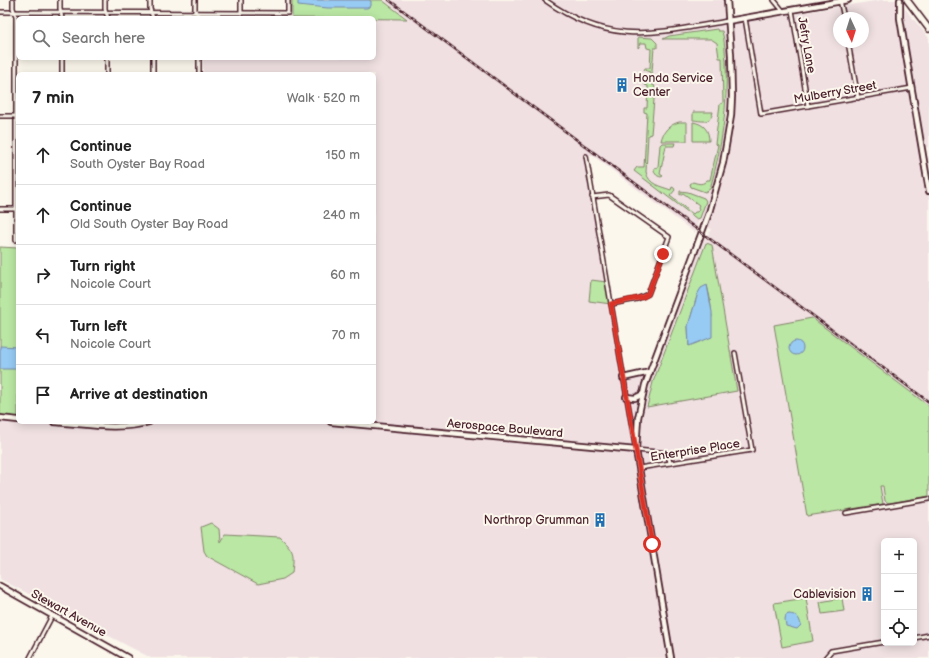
<!DOCTYPE html>
<meta charset="utf-8">
<style>
:root{--surface:#fff;--page:#f2f2f2;--text:#222;--muted:#767676;--line:#e0e0e0}
body{margin:0;font-family:"Balsamiq Sans",sans-serif;background:var(--page);color:var(--text)}
.controls{position:absolute;right:12px;bottom:12px;display:grid;overflow:hidden;border-radius:6px;box-shadow:0 2px 10px #0003}
.controls button{width:36px;height:36px;display:grid;place-items:center;padding:0;border:0;border-bottom:1px solid var(--line);background:var(--surface);color:var(--text);font:20px sans-serif}
.compass{position:absolute;left:833px;top:12px;width:36px;height:36px;border-radius:50%;background:var(--surface);box-shadow:0 2px 10px #0003;rotate:176deg}
.stop{position:absolute;width:12px;height:12px;margin:-9px;border:3px solid #d93025;border-radius:50%;background:#fff}
.stop.end{background:#d93025;border-color:#fff;box-shadow:0 1px 4px #0008}
.list{margin:0;padding:0;list-style:none}
h2{display:flex;justify-content:space-between;align-items:center;height:52px;margin:0;padding:0 16px;font-size:17px}
h2 small{font-size:13px;font-weight:400;color:var(--muted)}
.list li{display:grid;grid-template-columns:26px 1fr auto;gap:12px;align-items:center;box-sizing:border-box;height:60px;padding:0 16px;border-top:1px solid var(--line)}
.list b{display:block;font-size:15px;white-space:nowrap}
.list p{margin:0;font-size:13px;white-space:nowrap;color:var(--muted)}
.list em{font-size:13px;font-style:normal;color:var(--muted)}
.icon{flex:none;width:22px;height:22px;fill:none;stroke:currentColor;stroke-width:2;stroke-linecap:round;stroke-linejoin:round}
.map{position:relative;flex:none;width:929px;height:658px;overflow:hidden}
.search{position:absolute;background:var(--surface);box-shadow:0 2px 10px #0003;left:16px;top:16px;width:360px;height:44px;display:flex;align-items:center;gap:10px;box-sizing:border-box;padding:0 14px;border-radius:6px;color:var(--muted);font-size:15px}
.panel{position:absolute;background:var(--surface);box-shadow:0 2px 10px #0003;left:16px;top:72px;width:360px;height:352px;border-radius:6px}
.map>svg:first-child{display:block}
.built{fill:#f0e0e2;fill-rule:evenodd}
.green{fill:#bae7a4;stroke:#828368;fill-rule:evenodd}
.water{fill:#97cbf4;stroke:#7886a4}
.lines{fill:none;stroke-linecap:round;stroke-linejoin:round}
.street-casing{stroke:#4a1f2b;stroke-width:6}
.secondary-casing{stroke:#4a1f2b;stroke-width:8}
.primary-casing{stroke:#4a1f2b;stroke-width:8}
.street{stroke:#fbf7ec;stroke-width:3}
.secondary{stroke:#fbf7ec;stroke-width:4.5}
.primary{stroke:#fbf7ec;stroke-width:5}
.rail-casing{stroke:#4a1f2b;stroke-width:2.5}
.rail{stroke:#fbf7ec;stroke-width:1;stroke-dasharray:3;stroke-linecap:butt}
.route{stroke:#d93025;stroke-width:5}
.labels{text-anchor:middle;stroke-width:4;stroke-linejoin:round;paint-order:stroke}
.street-label{font-size:12px;fill:#4a1f2b;stroke:#fbf7ec}
.poi-label{font-size:12px;fill:#4a1f2b;stroke:#fbf7ec;text-anchor:end}
</style>
<div class="map">
<svg width="929" height="658" viewBox="0 0 929 658">
<rect width="100%" height="100%" fill="#fbf7ec"/>
<filter id="ink" filterUnits="userSpaceOnUse"><feTurbulence type="fractalNoise" baseFrequency=".025" numOctaves="2"/><feDisplacementMap in="SourceGraphic" scale="8" xChannelSelector="R" yChannelSelector="G"/><feConvolveMatrix kernelMatrix="1 2 1 2 8 2 1 2 1" color-interpolation-filters="sRGB"/></filter>
<g filter="url(#ink)">
<path class="built" d="M382 0H723L726 25 881 0H898L929 38V147H926L929 168V658H151L0 579V417L18 422H374V74H203V58H374V19L406 18ZM839 18H863V42H839ZM587 155H592L695 233 699 220 711 229 706 239 704 238 654 370 624 375ZM884 541H914V643H884Z"/>
<g class="green">
<polygon points="292,0 382,0 407,19 292,18"/>
<path d="M717 29 718 31H722C725 41 725 52 726 62 728 106 722 147 710 189L705 192 691 187 690 184 693 182C699 184 703 185 707 180H710L718 145 715 144 720 104 723 103 722 58H719L717 43 711 39H663L669 36Z"/>
<path d="M638 37 652 38 657 43V48H654L651 83 652 85H654L655 88 651 134 648 135 646 172C649 185 660 186 671 190L672 187 674 188 675 190 670 196 693 214 695 212H697L699 209 698 207 699 205 683 193 680 195V191L688 192 704 198 706 201 700 218 697 219 634 171 637 167H644L647 113 644 112V108H647L648 86 645 85 642 82 643 79H649L650 72 644 70 645 68H650L651 49 647 48 646 43H640L639 47 638 48Z"/>
<path d="M693 112H713C710 124 703 121 693 120Z"/>
<path d="M679 122H687V141H661C663 131 669 125 679 122Z"/>
<path d="M693 122C704 124 709 130 709 141H693Z"/>
<path d="M675 143 674 146H666L660 174 663 176 661 177C656 176 654 173 654 168L658 167 660 145 662 143Z"/>
<path d="M706 243 712 245 737 391 647 407 653 382ZM707 285 710 298 712 317 689 346 688 326 698 293Z"/>
<polygon points="0,247 18,248 18,418 0,417"/>
<polygon points="591,280 607,282 611,304 589,301"/>
<polygon points="812,318 929,406 929,496 889,503 885,501 883,486 880,486 883,504 807,516 774,325"/>
<path d="M211 523 219 529 220 542 225 534 280 537C295 552 294 552 292 573L283 579 258 584 207 556 204 551 201 527Z"/>
<polygon points="806,598 813,641 782,647 774,603"/>
<polygon points="842,598 844,611 822,614 820,602"/>
</g>
<g class="water">
<polygon points="298,0 369,0 371,1 371,6 367,8 328,8 298,5"/>
<polygon points="707,285 712,312 712,337 689,346 688,326 698,293 701,288"/>
<circle cx="796" cy="348" r="7"/>
<polygon points="0,346 18,347 18,369 0,369"/>
<path d="M789 614C797 615 799 617 801 625L797 629 786 626 785 619 786 615Z"/>
</g>
<g class="lines">
<defs>
<g id="street">
<polyline points="13,0 13,8 16,16 16,240"/>
<polyline points="60,0 60,9 62,18"/>
<polyline points="105,0 105,9 108,18"/>
<polyline points="150,0 150,9 153,18"/>
<polyline points="195,0 195,10 199,18"/>
<path d="M545 0C610 47 656 33 728 21"/>
<polyline points="774,0 783,11"/>
<polyline points="840,0 844,18"/>
<polyline points="792,10 808,106"/>
<polyline points="0,12 288,13 288,0"/>
<polyline points="241,13 241,0"/>
<polyline points="745,18 761,114 912,88"/>
<polyline points="848,42 858,98"/>
<polyline points="62,74 62,58"/>
<polyline points="107,74 107,58"/>
<polyline points="153,74 153,58"/>
<polyline points="199,74 199,58"/>
<polyline points="0,116 18,116"/>
<polyline points="586,156 635,445"/>
<polyline points="592,197 609,195 669,237 648,294 637,299 611,304"/>
<polyline points="0,209 16,209"/>
<polyline points="636,450 668,453 670,463"/>
<polyline points="639,468 752,450 735,353"/>
<polyline points="846,513 929,499"/>
<polyline points="914,638 929,635"/>
<polyline points="30,658 52,616"/>
<polyline points="825,658 831,651 884,642"/>
</g>
<g id="secondary">
<polyline points="900,0 900,18 905,49 929,191"/>
<polyline points="728,21 848,0"/>
<polyline points="623,378 650,372"/>
<polyline points="626,397 635,398 643,394"/>
<polyline points="0,418 18,420"/>
<path d="M54 422C84 424 120 431 149 422"/>
<polyline points="331,422 636,450"/>
<polyline points="0,586 128,658"/>
<polyline points="671,658 636,450 638,418 645,385 709,213 723,163 731,116 732,96 731,55 727,0"/>
</g>
<polyline id="primary" points="907,0 929,29"/>
</defs>
<use href="#street" class="street-casing"/>
<use href="#secondary" class="secondary-casing"/>
<use href="#primary" class="primary-casing"/>
<use href="#street" class="street"/>
<use href="#secondary" class="secondary"/>
<use href="#primary" class="primary"/>
<defs>
<polyline id="rail" points="389,0 929,402"/>
</defs>
<use href="#rail" class="rail-casing"/>
<use href="#rail" class="rail"/>
</g>
</g>
<g class="lines" filter="url(#ink)">
<polyline class="route" points="652,544 611,304 643,297 648,294 663,254"/>
</g>
<defs>
<symbol id="building-bare" viewBox="-9 -9 18 18"><path d="M-4-6H4V6H1V3H-1V6H-4ZM-2.5-4.3h1.7v1.8h-1.7ZM.8-4.3h1.7v1.8H.8ZM-2.5-1h1.7V.8h-1.7ZM.8-1h1.7V.8H.8Z" fill="#1f6fb2" stroke="#fbf7ec" stroke-width="2.5" paint-order="stroke"/></symbol>
</defs>
<g fill-rule="evenodd">
<use href="#building-bare" x="612" y="75" width="20" height="20"/>
<use href="#building-bare" x="590" y="510" width="20" height="20"/>
<use href="#building-bare" x="857" y="584" width="20" height="20"/>
</g>
<g class="labels">
<g class="street-label">
<text transform="translate(807 45) rotate(80)" y="4">Jefry Lane</text>
<text transform="translate(835 92) rotate(-10)" y="4">Mulberry Street</text>
<text transform="translate(505 428) rotate(5)" y="4">Aerospace Boulevard</text>
<text transform="translate(695 450) rotate(-9)" y="4">Enterprise Place</text>
<text transform="translate(69 613) rotate(29)" y="4">Stewart Avenue</text>
</g>
<g class="poi-label">
<text x="633" y="82" text-anchor="start">Honda Service<tspan x="633" dy="14">Center</tspan></text>
<text x="589" y="524">Northrop Grumman</text>
<text x="856" y="598">Cablevision</text>
</g>
</g>
</svg>
<div class="controls">
<button>+</button>
<button>−</button>
<button><svg class="icon" aria-label="locate" viewBox="0 0 24 24"><circle cx="12" cy="12" r="6"/><path d="M12 2v4M12 18v4M2 12h4M18 12h4"/></svg></button>
</div>
<svg class="compass" viewBox="-18 -18 36 36"><path d="M0-13l5 13h-10z" fill="#e53935"/><path d="M0 13l5-13h-10z" fill="#767676"/></svg>
<div class="stop" style="left:652px;top:544px"></div>
<div class="stop end" style="left:663px;top:254px"></div>
<div class="search"><svg class="icon" aria-label="search" viewBox="0 0 24 24"><circle cx="10" cy="10" r="6"/><path d="M15 15l6 6"/></svg>Search here</div>
<section class="panel">
<h2>7 min<small>Walk · 520 m</small></h2>
<ul class="list">
<li><svg class="icon" aria-label="ahead" viewBox="0 0 24 24"><path d="M12 20V5M6 11l6-6 6 6"/></svg><div><b>Continue</b><p>South Oyster Bay Road</p></div><em>150 m</em></li>
<li><svg class="icon" aria-label="ahead" viewBox="0 0 24 24"><path d="M12 20V5M6 11l6-6 6 6"/></svg><div><b>Continue</b><p>Old South Oyster Bay Road</p></div><em>240 m</em></li>
<li><svg class="icon" aria-label="right" viewBox="0 0 24 24"><path d="M7 20v-9h11M14 6l5 5-5 5"/></svg><div><b>Turn right</b><p>Noicole Court</p></div><em>60 m</em></li>
<li><svg class="icon" aria-label="left" viewBox="0 0 24 24"><path d="M17 20v-9H6M10 6l-5 5 5 5"/></svg><div><b>Turn left</b><p>Noicole Court</p></div><em>70 m</em></li>
<li><svg class="icon" aria-label="arrive" viewBox="0 0 24 24"><path d="M6 21V4h12l-3 4 3 4H6"/></svg><div><b>Arrive at destination</b></div></li>
</ul>
</section>
</div>
